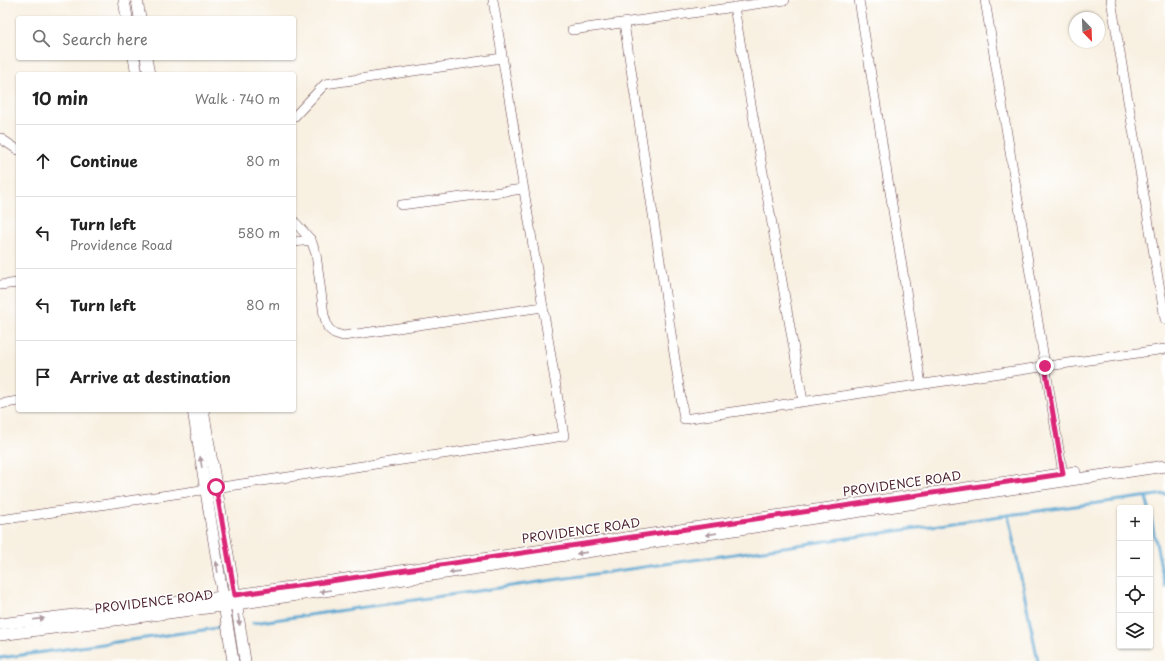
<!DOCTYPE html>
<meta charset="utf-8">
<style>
:root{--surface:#fff;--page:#f6f6f6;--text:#222;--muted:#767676;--line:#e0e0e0}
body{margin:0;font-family:"Playpen Sans",sans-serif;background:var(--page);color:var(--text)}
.controls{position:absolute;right:12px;bottom:12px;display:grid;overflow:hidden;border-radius:4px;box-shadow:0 1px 3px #0004}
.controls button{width:36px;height:36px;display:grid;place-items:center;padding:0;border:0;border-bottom:1px solid var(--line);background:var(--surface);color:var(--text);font:20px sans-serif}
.compass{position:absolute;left:1069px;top:12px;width:36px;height:36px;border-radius:50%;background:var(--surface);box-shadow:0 1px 3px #0004;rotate:157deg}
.stop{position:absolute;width:12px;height:12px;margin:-9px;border:3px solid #db2777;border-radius:50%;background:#fff}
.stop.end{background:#db2777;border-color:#fff;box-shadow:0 1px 4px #0008}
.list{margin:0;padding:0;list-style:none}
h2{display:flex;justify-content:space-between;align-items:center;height:52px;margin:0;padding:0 16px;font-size:17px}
h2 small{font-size:13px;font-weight:400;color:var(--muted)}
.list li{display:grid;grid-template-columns:26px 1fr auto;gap:12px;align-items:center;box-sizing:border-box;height:72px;padding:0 16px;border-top:1px solid var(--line)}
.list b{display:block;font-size:15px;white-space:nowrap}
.list p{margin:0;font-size:13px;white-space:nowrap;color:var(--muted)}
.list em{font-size:13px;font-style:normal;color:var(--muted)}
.icon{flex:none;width:22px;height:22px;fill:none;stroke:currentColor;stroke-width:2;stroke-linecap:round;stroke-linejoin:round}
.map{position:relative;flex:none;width:1165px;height:661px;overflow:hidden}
.search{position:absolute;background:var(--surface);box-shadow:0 1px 3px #0004;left:16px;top:16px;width:280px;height:44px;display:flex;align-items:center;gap:10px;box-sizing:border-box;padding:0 14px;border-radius:4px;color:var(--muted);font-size:15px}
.panel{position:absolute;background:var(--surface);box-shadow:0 1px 3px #0004;left:16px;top:72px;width:280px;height:340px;border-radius:4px}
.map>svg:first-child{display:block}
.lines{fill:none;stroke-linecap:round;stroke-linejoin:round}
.stream{stroke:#58a6d1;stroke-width:3}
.minor-casing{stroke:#643e46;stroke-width:10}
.tertiary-casing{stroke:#643e46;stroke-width:12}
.minor{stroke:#fff;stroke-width:9}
.tertiary{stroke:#fff;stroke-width:11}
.oneway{fill:#ae9aa0}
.route{stroke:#db2777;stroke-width:5}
.labels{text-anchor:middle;stroke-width:3;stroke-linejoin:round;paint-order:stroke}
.street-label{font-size:12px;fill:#4a1f2b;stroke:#fff}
</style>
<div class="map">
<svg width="1165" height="661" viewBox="0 0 1165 661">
<rect width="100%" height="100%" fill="#fff"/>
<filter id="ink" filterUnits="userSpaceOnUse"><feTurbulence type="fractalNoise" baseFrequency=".025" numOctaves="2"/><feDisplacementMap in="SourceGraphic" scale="8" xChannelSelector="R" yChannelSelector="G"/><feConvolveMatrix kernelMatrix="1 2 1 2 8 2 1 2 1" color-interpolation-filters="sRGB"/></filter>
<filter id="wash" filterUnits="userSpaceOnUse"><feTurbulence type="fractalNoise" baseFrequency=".012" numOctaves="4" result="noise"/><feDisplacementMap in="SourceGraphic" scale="16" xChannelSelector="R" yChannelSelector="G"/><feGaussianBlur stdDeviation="0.9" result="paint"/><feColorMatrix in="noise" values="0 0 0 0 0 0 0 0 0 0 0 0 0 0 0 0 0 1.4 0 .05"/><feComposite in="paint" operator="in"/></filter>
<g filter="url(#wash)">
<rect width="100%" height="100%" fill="#f8f0e1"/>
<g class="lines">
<g class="stream">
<polyline points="1146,497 1149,508"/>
<polyline points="1150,514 1165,586"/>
<polyline points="1008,515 1038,661"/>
<polyline points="253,623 1008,515 1165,494"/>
<polyline points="0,658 218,628"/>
</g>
</g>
</g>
<g filter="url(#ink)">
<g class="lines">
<defs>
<g id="minor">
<polyline points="859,0 921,384"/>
<polyline points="985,0 1063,474"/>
<polyline points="1111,0 1165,319"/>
<polyline points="734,7 803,401"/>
<polyline points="624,23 684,419 1165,349"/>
<polyline points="572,30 785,0"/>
<polyline points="294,117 325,84 502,58"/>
<polyline points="0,138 18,150"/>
<polyline points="401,205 523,189"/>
<polyline points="294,221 311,240 316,254 324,315 328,328 334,333 343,336 543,307"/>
<polyline points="294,242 311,240"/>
<polyline points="0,285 18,283"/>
<polyline points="0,404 18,401"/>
<polyline points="0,520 564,436 493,0"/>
</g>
<g id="tertiary">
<polyline points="124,0 127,18"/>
<polyline points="137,0 140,18"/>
<polyline points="134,58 137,74"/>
<polyline points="146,58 149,74"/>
<polyline points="193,410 233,661"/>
<polyline points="203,410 235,595 245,661"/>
<polyline points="0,624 222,597 1075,472"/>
<polyline points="0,635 237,604 1165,466"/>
</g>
</defs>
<use href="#minor" class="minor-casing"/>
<use href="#tertiary" class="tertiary-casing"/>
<use href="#minor" class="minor"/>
<use href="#tertiary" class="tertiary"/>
</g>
<defs><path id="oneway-solid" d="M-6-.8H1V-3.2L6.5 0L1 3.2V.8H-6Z"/></defs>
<g class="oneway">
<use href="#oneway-solid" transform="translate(201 462) rotate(-99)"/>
<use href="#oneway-solid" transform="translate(711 534) rotate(172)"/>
<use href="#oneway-solid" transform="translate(582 553) rotate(172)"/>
<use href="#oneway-solid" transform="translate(217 567) rotate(-98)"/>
<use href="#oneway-solid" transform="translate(454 572) rotate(172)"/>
<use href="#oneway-solid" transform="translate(325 591) rotate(171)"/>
<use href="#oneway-solid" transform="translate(39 619) rotate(-7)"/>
<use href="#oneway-solid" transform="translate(239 620) rotate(82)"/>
</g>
</g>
<g class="lines" filter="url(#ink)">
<polyline class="route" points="216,487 235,595 1063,474 1045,366"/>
</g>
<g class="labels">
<g class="street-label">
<text transform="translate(902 484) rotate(-8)" y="4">PROVIDENCE ROAD</text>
<text transform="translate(581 531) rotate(-8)" y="4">PROVIDENCE ROAD</text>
<text transform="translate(154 602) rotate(-7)" y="4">PROVIDENCE ROAD</text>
</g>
</g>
</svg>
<div class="controls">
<button>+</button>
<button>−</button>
<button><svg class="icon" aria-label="locate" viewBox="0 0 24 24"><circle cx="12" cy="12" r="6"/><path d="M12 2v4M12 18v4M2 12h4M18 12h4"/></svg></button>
<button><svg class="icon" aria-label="layers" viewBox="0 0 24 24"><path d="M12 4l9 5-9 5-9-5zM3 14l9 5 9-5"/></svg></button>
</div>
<svg class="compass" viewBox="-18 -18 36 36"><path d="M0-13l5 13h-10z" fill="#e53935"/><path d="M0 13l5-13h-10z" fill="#767676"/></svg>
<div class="stop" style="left:216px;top:487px"></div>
<div class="stop end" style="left:1045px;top:366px"></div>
<div class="search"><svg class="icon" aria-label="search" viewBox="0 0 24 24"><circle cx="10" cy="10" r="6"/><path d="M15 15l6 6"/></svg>Search here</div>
<section class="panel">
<h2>10 min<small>Walk · 740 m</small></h2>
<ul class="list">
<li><svg class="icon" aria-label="ahead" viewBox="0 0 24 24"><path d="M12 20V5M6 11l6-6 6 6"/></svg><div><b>Continue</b></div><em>80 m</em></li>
<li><svg class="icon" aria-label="left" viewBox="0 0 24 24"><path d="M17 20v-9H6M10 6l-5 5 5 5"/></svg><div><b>Turn left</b><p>Providence Road</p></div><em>580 m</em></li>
<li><svg class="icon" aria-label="left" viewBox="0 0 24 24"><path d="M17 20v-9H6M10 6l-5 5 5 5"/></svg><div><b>Turn left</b></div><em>80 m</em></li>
<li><svg class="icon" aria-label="arrive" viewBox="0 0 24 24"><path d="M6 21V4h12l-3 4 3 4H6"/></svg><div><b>Arrive at destination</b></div></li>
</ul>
</section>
</div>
